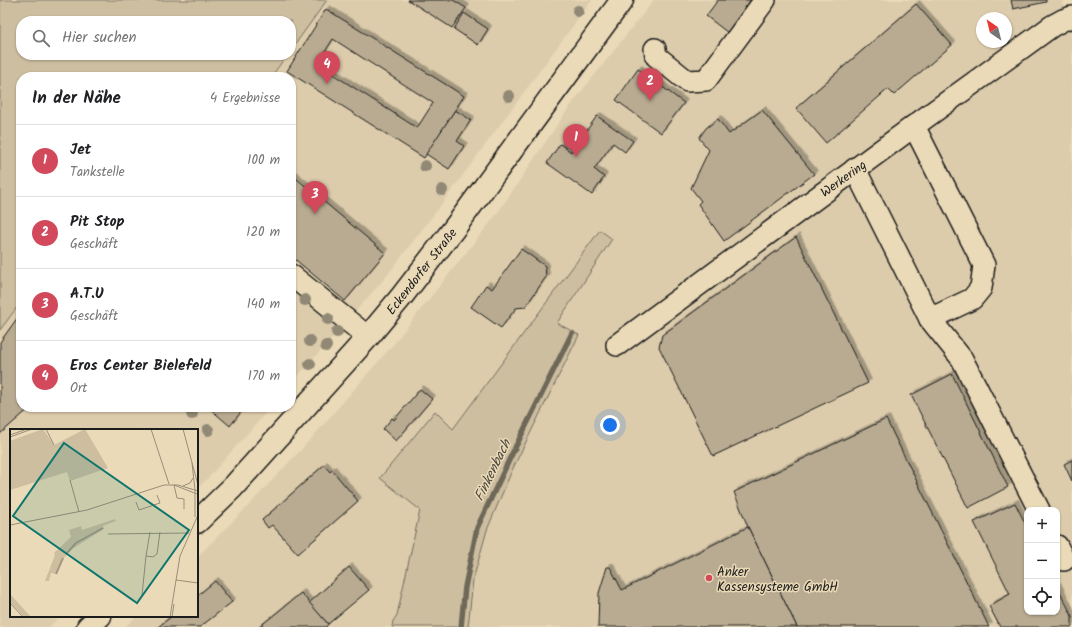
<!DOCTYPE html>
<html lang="de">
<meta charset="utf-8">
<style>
:root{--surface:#fff;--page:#f6f6f6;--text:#202124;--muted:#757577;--line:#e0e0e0;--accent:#d1495b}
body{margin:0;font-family:Kalam,sans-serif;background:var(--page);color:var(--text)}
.controls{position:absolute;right:12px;bottom:12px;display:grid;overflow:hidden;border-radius:8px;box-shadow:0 1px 3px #0004}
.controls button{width:36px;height:36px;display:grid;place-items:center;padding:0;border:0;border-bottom:1px solid var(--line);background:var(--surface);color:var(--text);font:20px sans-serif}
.compass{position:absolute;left:976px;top:12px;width:36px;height:36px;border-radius:50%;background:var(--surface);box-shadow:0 1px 3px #0004;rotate:325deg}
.you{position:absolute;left:610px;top:425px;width:14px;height:14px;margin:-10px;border:3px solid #fff;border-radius:50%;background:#1a73e8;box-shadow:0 0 0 6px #1a73e833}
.badge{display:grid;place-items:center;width:26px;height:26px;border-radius:50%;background:var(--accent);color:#fff;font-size:13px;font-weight:700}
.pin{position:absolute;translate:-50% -33px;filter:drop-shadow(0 1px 2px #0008)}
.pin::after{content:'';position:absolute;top:21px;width:14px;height:12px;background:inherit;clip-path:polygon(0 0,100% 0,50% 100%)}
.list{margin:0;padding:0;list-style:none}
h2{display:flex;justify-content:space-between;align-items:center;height:52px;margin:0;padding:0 16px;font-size:17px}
h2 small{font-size:13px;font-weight:400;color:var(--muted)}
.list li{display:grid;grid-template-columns:26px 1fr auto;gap:12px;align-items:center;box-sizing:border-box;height:72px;padding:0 16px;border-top:1px solid var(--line)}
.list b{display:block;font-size:15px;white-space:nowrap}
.list p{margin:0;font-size:13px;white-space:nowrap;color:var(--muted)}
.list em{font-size:13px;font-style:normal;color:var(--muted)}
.icon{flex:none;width:22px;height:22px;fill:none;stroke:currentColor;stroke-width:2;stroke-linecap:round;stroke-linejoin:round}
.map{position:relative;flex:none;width:1072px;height:627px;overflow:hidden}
.search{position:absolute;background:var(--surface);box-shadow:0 1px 3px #0004;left:16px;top:16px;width:280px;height:44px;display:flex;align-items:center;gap:10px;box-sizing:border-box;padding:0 14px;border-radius:16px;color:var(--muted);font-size:15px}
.panel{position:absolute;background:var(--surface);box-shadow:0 1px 3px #0004;left:16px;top:72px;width:280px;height:340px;border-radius:16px}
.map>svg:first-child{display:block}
.built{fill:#dcccac;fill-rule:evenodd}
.green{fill:#cdbea0;stroke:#746d5e}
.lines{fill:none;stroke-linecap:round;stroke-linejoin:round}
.stream{stroke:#6e6759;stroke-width:5.5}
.building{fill:#b8ab91;stroke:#1c1c1c;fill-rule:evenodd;filter:url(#shadow)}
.minor-casing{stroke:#1c1c1c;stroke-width:24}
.major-casing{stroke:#1c1c1c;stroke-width:25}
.minor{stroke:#ebdab7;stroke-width:21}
.major{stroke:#ebdab7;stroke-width:22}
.tree{fill:#918874}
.poi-dot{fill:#d1495b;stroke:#ebdab7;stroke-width:1.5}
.labels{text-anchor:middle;stroke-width:3;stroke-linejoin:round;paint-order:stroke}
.street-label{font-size:13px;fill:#1c1c1c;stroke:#ebdab7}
.poi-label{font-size:13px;fill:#1c1c1c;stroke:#ebdab7;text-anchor:start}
.water-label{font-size:14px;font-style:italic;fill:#4c4840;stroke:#ebdab7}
.inset-river{fill:none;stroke:#a49982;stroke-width:2}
.inset-road{fill:none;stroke:#988e79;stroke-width:1}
.view{fill:#0f766e;fill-opacity:0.15;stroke:#0f766e;stroke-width:2}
.inset-edge{fill:none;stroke:#1c1c1c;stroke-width:2}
</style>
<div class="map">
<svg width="1072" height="627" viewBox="0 0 1072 627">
<defs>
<filter id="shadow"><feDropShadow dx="3.5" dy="-3.5" stdDeviation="0" flood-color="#0004"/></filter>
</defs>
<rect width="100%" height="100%" fill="#ebdab7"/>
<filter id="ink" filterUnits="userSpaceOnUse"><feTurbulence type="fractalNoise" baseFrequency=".025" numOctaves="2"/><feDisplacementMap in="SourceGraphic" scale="8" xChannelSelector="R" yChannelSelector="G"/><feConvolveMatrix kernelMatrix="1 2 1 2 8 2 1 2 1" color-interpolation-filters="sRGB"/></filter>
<g filter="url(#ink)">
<g class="built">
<polygon points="327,0 592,0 444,201 385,278 291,384 291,77 271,77 287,55 291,55 291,50"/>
<path d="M654 0H1062L1072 40V627H125L136 616H197V557L250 504 310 440 391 347 496 215 570 106ZM982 18H1006V42H982ZM1027 510H1057V612H1027Z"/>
<polygon points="21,302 21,407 271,407 209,477 197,489 197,430 11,430 11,616 61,616 49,627 0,627 0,330"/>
</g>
<g class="green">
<polygon points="0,0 327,0 291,50 291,21 21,21 21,55 287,55 271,77 21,77 21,302 0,330"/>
<polygon points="600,230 612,239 557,323 579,335 513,468 487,530 473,580 468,627 392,627 393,621 397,615 420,510 380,478 435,411 453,429"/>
</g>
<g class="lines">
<polyline class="stream" points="461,627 465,587 477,528 510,458 572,333"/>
</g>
<g class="building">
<polygon points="408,0 453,0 466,8 452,28"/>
<polygon points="718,0 758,0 732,36 706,16"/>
<polygon points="1011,0 1046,0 1046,2 1013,9"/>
<polygon points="916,4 952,45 894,95 888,89 826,143 796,108"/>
<path d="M326 9 464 96 424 158 287 71ZM333 39 433 103 417 128 317 64Z"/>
<polygon points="464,13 488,29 478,45 454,29"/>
<polygon points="638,69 684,103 661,133 616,100"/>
<polygon points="455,110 471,120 457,141 464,146 449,169 426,154"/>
<polygon points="762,110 814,174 724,241 698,204 701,201 691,188 709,150 699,138 706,128 718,119 729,134"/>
<polygon points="597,116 633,141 625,152 613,143 594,169 604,177 592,195 547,163 560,144 571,152"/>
<polygon points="291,174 385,253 345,301 291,256"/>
<polygon points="796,237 868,383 713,456 659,347 662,335"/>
<polygon points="521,249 545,266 546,277 525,307 516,308 501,328 471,307 486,285 492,289"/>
<polygon points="21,313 21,407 31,407 0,434 0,342"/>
<polygon points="952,374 1008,487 968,508 911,395"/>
<polygon points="420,389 432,399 396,441 383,429 392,418 394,420"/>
<polygon points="208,407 245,407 230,426"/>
<polygon points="886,419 989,627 797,627 748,527 734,492"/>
<polygon points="1072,460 1072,481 1064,464"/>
<polygon points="324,465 330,472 332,470 358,501 298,554 272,525 268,528 262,520"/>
<polygon points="1015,503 1027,527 1027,612 1057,612 1057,586 1072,616 1072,627 1000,627 989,606 1010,594 974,522"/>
<polygon points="748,527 797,627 598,627 599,593 607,567 610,567 622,590"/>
<polygon points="349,567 369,590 328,624 309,603"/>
<polygon points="215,581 232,602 200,627 158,627 172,616 197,616 197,596"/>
<polygon points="301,593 328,624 326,627 259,627"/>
</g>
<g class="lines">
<defs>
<g id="minor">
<polyline points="655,49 656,56 687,81 706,80 765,0"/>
<polyline points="914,126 984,265 981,288 972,299 930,319 962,359 1039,510"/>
<polyline points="855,169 930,319"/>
<polyline points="291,275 368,337"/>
<polyline points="617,345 914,126 1052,26 1063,20 1072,17"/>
<polyline points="1057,546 1064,560"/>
</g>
<g id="major">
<polyline points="197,522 233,487 368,337 402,296 456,226 622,0"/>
<polyline points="88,627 100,616"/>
</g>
</defs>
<use href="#minor" class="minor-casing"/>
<use href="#major" class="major-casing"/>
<use href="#minor" class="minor"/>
<use href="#major" class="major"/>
</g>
<g class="tree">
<circle cx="578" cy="11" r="6"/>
<circle cx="509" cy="96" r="6"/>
<circle cx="425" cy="166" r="6"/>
<circle cx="442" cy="190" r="6"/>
<circle cx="305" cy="300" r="6"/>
<circle cx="328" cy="319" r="6"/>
<circle cx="337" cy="332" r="6"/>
<circle cx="310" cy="341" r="6"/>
<circle cx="326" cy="346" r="6"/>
<circle cx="310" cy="364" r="6"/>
<circle cx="192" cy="414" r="6"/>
<circle cx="208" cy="430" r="6"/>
</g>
</g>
<circle class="poi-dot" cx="709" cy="578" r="4"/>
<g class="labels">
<g class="street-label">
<text transform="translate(843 178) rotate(-36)" y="5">Werkering</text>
<text transform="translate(421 271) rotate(-52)" y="5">Eckendorfer Straße</text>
</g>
<g class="poi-label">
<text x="717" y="576">Anker<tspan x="717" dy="15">Kassensysteme GmbH</tspan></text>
</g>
<g class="water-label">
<text transform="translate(492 470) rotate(-64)" y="5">Finkenbach</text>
</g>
</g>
<g transform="translate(10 429)">
<rect width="188" height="188" fill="#ebdab7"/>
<path d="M33 0 44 16 75 0 98 39 60 52 57 43 0 61V12ZM105 90 106 92 93 97 94 100 62 120 54 129 46 145 41 144 39 152H35L45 126 44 124 61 108 59 101 71 97 72 101ZM0 165 21 188H14L0 173Z" fill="#cdbea0"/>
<path class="inset-river" d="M56 125 66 114 93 99M46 145 53 129"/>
<path class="inset-road" d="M36 0 44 16M141 0 159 55M173 0 188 56M0 6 17 0M0 8 22 0M182 34 185 61M60 51 69 83M164 56 167 69M164 56 187 65M173 57 180 54 183 49M185 61V88M167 69 174 70V80M126 73 129 81 150 74 147 66M0 96 77 81 154 56H168L188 62M98 105 179 104M136 127 140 103M166 151 188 154M132 166 136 127 143 128 147 125 150 103M0 174 13 188M160 188 170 127 188 86M162 188 164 175"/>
<path class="view" d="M54 14 179 101 127 174 3 87Z"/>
<rect width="188" height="188" class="inset-edge"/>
</g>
</svg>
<div class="controls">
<button>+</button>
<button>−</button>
<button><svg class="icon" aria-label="locate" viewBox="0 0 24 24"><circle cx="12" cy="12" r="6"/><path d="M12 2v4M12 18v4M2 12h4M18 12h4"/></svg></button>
</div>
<svg class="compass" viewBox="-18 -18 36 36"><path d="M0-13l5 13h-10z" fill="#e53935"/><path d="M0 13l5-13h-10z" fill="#757577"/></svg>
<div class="you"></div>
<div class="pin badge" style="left:576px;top:157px">1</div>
<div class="pin badge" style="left:650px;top:101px">2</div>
<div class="pin badge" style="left:315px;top:214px">3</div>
<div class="pin badge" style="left:327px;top:84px">4</div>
<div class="search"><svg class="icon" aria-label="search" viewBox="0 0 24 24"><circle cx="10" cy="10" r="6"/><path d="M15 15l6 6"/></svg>Hier suchen</div>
<section class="panel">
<h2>In der Nähe<small>4 Ergebnisse</small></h2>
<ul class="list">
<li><span class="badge">1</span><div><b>Jet</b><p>Tankstelle</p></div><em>100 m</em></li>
<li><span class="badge">2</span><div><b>Pit Stop</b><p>Geschäft</p></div><em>120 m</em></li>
<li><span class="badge">3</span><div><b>A.T.U</b><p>Geschäft</p></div><em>140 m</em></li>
<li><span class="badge">4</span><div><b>Eros Center Bielefeld</b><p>Ort</p></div><em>170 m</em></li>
</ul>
</section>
</div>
